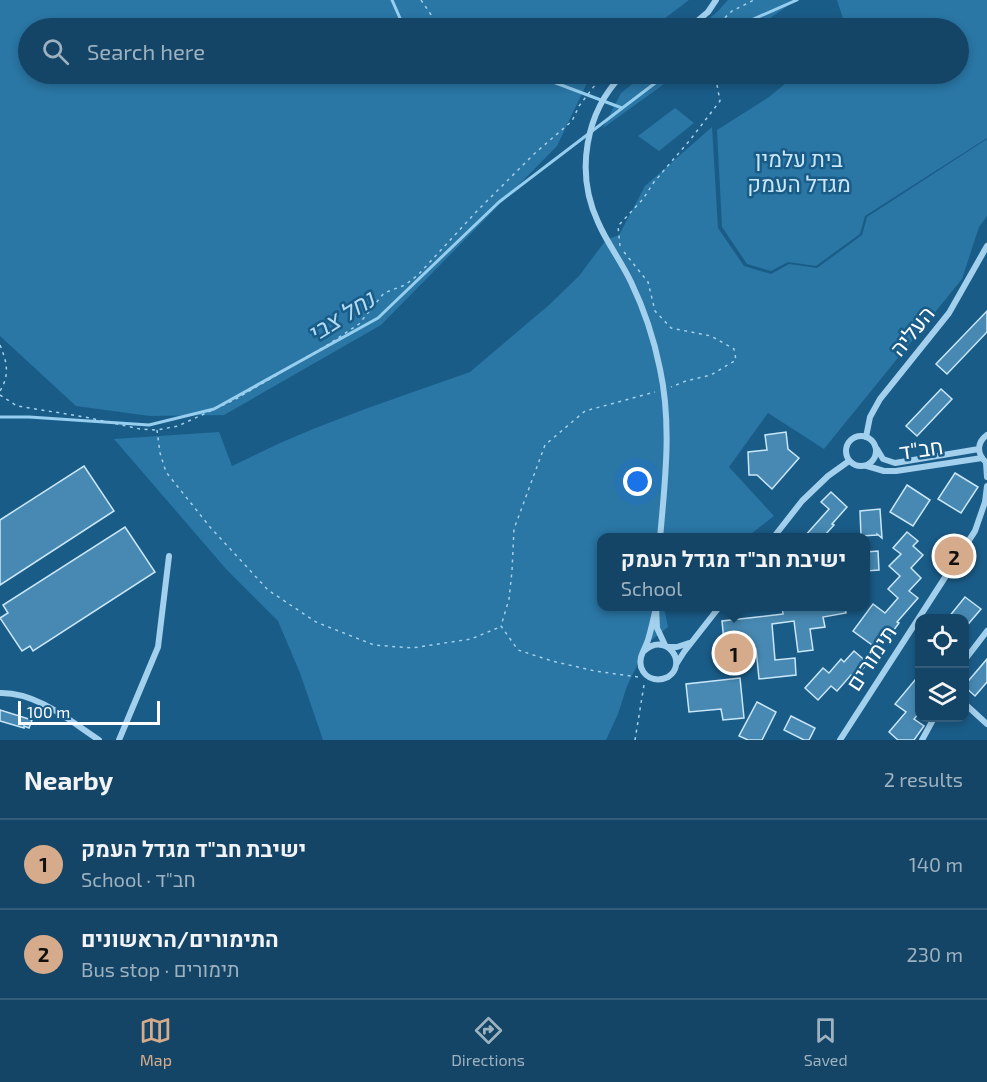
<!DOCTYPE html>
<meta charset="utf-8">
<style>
:root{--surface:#144566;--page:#214f6f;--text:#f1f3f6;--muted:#9db1bf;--line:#335d7a;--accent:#d6ab8b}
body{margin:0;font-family:"Exo 2",Heebo,sans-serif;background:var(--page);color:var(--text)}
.controls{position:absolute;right:18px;bottom:18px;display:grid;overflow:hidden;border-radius:12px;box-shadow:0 3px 9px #0003}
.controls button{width:54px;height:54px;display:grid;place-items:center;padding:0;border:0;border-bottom:2px solid var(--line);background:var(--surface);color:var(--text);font:30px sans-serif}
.scale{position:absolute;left:18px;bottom:15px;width:142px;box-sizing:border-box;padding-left:6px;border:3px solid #fff;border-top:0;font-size:16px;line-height:21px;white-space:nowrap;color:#fff;-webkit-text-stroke:4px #1a5c88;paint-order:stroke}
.you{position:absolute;left:638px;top:482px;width:21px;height:21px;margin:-15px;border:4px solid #fff;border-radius:50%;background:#1a73e8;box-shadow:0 0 0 9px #1a73e833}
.badge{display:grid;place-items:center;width:39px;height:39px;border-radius:50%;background:var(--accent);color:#111;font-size:20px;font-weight:700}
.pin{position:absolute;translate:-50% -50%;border:3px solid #fff;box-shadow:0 2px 6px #0006}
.popup{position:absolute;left:597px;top:533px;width:273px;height:78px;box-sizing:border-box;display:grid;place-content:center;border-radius:12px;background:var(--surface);filter:drop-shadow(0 2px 4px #0005);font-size:20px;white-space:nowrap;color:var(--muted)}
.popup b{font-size:22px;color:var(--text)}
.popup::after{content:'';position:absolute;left:50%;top:100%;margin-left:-12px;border:12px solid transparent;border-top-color:var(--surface)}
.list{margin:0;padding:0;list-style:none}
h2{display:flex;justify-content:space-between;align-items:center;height:78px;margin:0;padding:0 24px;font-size:26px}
h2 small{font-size:20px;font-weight:400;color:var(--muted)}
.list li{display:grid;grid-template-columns:39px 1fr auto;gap:18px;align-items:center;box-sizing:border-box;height:90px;padding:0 24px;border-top:2px solid var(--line)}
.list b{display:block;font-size:22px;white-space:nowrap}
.list p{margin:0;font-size:20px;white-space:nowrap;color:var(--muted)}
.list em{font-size:20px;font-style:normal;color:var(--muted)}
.icon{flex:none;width:33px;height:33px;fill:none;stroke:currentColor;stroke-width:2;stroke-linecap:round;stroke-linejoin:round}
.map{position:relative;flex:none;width:987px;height:740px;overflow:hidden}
.search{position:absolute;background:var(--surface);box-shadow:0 3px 9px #0003;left:18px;right:18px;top:18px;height:66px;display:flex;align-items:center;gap:15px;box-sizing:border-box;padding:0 21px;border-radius:33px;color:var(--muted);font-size:22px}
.sheet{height:258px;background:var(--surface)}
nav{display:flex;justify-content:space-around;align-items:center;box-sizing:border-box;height:84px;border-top:2px solid var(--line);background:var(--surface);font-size:16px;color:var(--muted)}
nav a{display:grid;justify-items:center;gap:3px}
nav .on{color:var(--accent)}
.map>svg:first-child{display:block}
.green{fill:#2a76a5}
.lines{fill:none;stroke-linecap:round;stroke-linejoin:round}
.stream{stroke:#96ceef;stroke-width:3}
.building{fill:#4789b3;stroke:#c9e7f9;stroke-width:1.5}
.path{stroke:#a3d0ec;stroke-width:1.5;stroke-dasharray:3 4.5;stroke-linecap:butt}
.minor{stroke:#a3d0ec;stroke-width:6}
.labels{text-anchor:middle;stroke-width:5;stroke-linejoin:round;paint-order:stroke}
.park-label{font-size:22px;fill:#c9e7f9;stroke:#1a5c88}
.street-label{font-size:22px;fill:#fff;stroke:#1a5c88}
.water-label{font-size:24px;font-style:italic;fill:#afdaf4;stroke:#1a5c88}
</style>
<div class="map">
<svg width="987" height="740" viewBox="0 0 987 740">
<rect width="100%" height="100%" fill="#1a5c88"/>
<g class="green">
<polygon points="0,0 689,0 652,28 28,28 28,74 598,74 586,85 557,146 381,325 224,415 150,416 76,406 0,336"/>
<polygon points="728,0 796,0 756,28 699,28 718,11"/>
<polygon points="837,0 987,0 987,138 865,216 860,234 816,266 788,262 771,271 747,264 722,227 717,130 769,97 797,74 958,74 958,28 846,28"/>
<polygon points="645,74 678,74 603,128 621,93"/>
<polygon points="675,108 694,123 659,151 638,136"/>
<polygon points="712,127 718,228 744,266 771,274 789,264 817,268 862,235 867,217 987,139 987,216 979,227 962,279 824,449 768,413 729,467 774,516 747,537 602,538 602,606 664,607 668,627 648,643 627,686 618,714 606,740 323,740 300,673 278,621 226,569 114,439 219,432 232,466 280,443 313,429 365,409 470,372 549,305 579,276 606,240 619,235 645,186"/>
</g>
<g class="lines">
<g class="stream">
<polyline points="392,0 403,25 413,28"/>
<polyline points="733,28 797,0"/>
<polyline points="532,74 622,108"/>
<polyline points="0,417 29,417 149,425 214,409 378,318 499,202 667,74"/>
</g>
</g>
<g class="building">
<polygon points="987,311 987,332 947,374 936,364"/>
<polygon points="941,389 952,399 917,436 906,426"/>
<polygon points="786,432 788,449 799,458 772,489 757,475 749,475 748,452 767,450 765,435"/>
<polygon points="84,466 114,511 0,585 0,520"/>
<polygon points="955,473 978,487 961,513 938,499"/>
<polygon points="907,485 930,500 913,526 890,512"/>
<polygon points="831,492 847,507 832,524 834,525 823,537 804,537 829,509 821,502"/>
<polygon points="880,509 882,538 877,534 877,535 861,536 860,511"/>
<polygon points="125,527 155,572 33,651 30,646 22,651 0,618 8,613 3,605"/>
<polygon points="907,532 918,541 913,546 923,555 911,568 921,578 909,591 918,598 897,622 899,623 879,650 853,631 873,604 885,613 898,598 888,589 900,576 889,566 901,554 893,548"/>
<polygon points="878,551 879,570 866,571 866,552"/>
<polygon points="965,597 981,609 964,629 964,618 948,618"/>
<polygon points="782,606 845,606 846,613 823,617 825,627 810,629 813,650 798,652 794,621 772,624 775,660 795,658 796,675 759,679 756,649 725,652 722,621 783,614"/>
<polygon points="854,651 868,663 854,678 851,675 837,691 831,686 818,700 805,688 823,668 829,673 841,659 844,662"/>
<polygon points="987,659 987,682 975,696 964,686"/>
<polygon points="920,674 920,712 914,719 924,726 914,740 898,740 889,732 906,712 895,704"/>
<polygon points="740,678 744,718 723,720 721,709 689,712 686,684"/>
<polygon points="757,702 776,712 762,740 748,740 739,736"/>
<polygon points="0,710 32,720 29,728 24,726 24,728 0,721"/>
<polygon points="791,716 815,728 809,740 804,740 784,730"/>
</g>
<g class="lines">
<g class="path">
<polyline points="421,0 436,22 448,28"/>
<polyline points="714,28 732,11 754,0"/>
<polyline points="585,74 601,78"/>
<polyline points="620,246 618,226 643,199 654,182 690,140 720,101 715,74"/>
<polyline points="624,252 648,282 655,311 671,328 711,336 734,349 736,360 711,375 686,381 671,387"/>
<path d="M0 345C7 362 10 375 0 391"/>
<polyline points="0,395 17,406 85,417 140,429 157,430 178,426 234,400 326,346 359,324 384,293 405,285 418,275 477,211 534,154 572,121 579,106 595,85 606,74"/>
<polyline points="157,430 160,453 166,472 210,527 268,590 316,622 374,645 412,648 471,639 500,627"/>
<polyline points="638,677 595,671 552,661 518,650 501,626 509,599 512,571 514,529 545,445 585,411 655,392"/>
<polyline points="635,740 644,685"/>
</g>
<g class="minor">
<polyline points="689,28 708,12 716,0"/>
<path d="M623 74C585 112 575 173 598 222 607 243 621 261 631 282 644 309 654 339 660 369 672 424 665 482 660 538"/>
<path d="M987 435C976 443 977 455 987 463"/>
<circle cx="861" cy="451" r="15"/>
<polyline points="866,437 870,417 880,399 949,313 987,246"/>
<polyline points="877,449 883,459 895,463 979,449"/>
<polyline points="986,463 987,477"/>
<polyline points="867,466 884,471 896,471 982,458"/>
<polyline points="773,538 802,501 828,476 849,461"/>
<polyline points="656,606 657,628 665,645"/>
<polyline points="668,647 677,647 689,643"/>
<path d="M644 651C666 631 689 663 668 677 664 679 659 680 654 679 648 678 643 673 641 667 640 663 640 661 641 657 643 651 646 646 648 640 651 630 653 621 655 612"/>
<polyline points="964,661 987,631"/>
<polyline points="677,663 684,652 720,606"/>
<path d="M0 693C37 692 70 721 99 740"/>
<polyline points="964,703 987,724"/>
<polyline points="119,740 158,647 169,556"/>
<polyline points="840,740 975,531 985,502 987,486"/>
<polyline points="922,740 934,718"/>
</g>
</g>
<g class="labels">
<g class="park-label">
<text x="799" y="167">בית עלמין<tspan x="799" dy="25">מגדל העמק</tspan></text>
</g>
<g class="street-label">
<text transform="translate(912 331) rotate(-51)" y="8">העליה</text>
<text transform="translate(921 449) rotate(-8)" y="8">חב"ד</text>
<text transform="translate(871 658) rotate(-57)" y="8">תימורים</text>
</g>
<g class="water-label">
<text transform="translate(341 317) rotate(-32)" y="8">נחל צבי</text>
</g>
</g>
</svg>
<div class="controls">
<button><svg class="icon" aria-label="locate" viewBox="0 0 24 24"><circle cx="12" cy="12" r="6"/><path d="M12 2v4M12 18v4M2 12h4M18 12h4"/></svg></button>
<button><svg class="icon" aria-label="layers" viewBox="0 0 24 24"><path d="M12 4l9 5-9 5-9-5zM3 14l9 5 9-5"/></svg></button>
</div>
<div class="scale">100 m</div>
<div class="you"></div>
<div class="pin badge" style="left:734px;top:653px">1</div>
<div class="popup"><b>ישיבת חב&quot;ד מגדל העמק</b>School</div>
<div class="pin badge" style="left:954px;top:556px">2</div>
<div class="search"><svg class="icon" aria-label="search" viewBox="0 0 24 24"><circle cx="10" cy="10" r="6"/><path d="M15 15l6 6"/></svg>Search here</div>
</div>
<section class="sheet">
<h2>Nearby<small>2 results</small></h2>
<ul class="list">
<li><span class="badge">1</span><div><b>ישיבת חב&quot;ד מגדל העמק</b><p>School · חב&quot;ד</p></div><em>140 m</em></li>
<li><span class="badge">2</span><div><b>התימורים/הראשונים</b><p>Bus stop · תימורים</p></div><em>230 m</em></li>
</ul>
</section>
<nav>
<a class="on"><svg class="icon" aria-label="map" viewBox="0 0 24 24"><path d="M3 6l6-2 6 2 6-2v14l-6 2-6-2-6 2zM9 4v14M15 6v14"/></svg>Map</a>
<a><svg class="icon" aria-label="directions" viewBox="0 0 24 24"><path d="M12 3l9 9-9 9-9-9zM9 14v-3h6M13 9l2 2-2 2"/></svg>Directions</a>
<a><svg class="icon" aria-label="saved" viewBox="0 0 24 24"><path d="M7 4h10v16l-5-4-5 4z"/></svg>Saved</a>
</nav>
